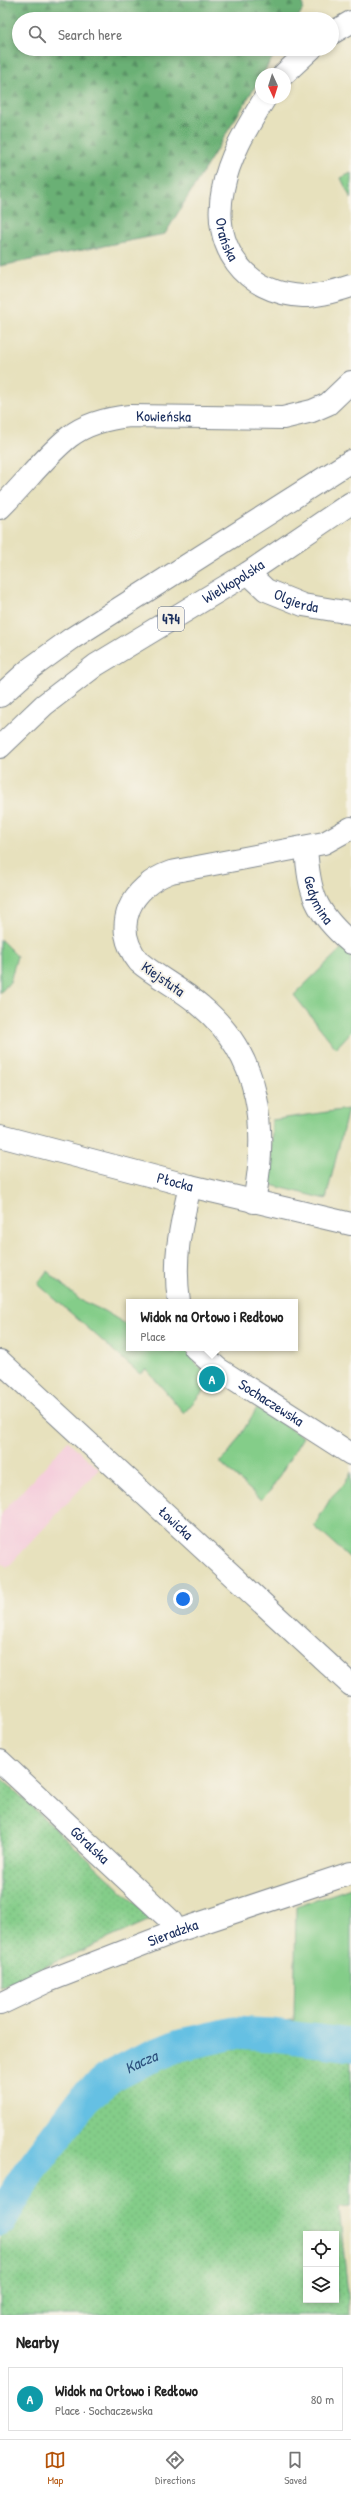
<!DOCTYPE html>
<meta charset="utf-8">
<style>
:root{--surface:#fff;--page:#f2f2f2;--text:#222;--muted:#767676;--line:#e0e0e0;--accent:#b45309}
body{margin:0;font-family:"Patrick Hand",sans-serif;background:var(--page);color:var(--text)}
.controls{position:absolute;right:12px;bottom:12px;display:grid;overflow:hidden;border-radius:0px;box-shadow:0 2px 6px #0003}
.controls button{width:36px;height:36px;display:grid;place-items:center;padding:0;border:0;border-bottom:1px solid var(--line);background:var(--surface);color:var(--text);font:20px sans-serif}
.compass{position:absolute;left:255px;top:68px;width:36px;height:36px;border-radius:50%;background:var(--surface);box-shadow:0 2px 6px #0003;rotate:176deg}
.you{position:absolute;left:183px;top:1599px;width:14px;height:14px;margin:-10px;border:3px solid #fff;border-radius:50%;background:#1a73e8;box-shadow:0 0 0 6px #1a73e833}
.badge{display:grid;place-items:center;width:26px;height:26px;border-radius:50%;background:var(--accent);color:#fff;font-size:13px;font-weight:700}
.pin{position:absolute;translate:-50% -50%;border:2px solid #fff;box-shadow:0 1px 4px #0006}
.popup{position:absolute;left:126px;top:1299px;width:172px;height:52px;box-sizing:border-box;display:grid;place-content:center;border-radius:0px;background:var(--surface);filter:drop-shadow(0 1px 3px #0005);font-size:13px;white-space:nowrap;color:var(--muted)}
.popup b{font-size:15px;color:var(--text)}
.popup::after{content:'';position:absolute;left:50%;top:100%;margin-left:-8px;border:8px solid transparent;border-top-color:var(--surface)}
.list{margin:0;padding:0;list-style:none}
h2{display:flex;justify-content:space-between;align-items:center;height:52px;margin:0;padding:0 16px;font-size:17px}
h2 small{font-size:13px;font-weight:400;color:var(--muted)}
.list li{display:grid;grid-template-columns:26px 1fr auto;gap:12px;align-items:center;box-sizing:border-box;height:64px;margin:0 8px 8px;padding:0 8px;border:1px solid var(--line);border-radius:0px}
.list b{display:block;font-size:15px;white-space:nowrap}
.list p{margin:0;font-size:13px;white-space:nowrap;color:var(--muted)}
.list em{font-size:13px;font-style:normal;color:var(--muted)}
.icon{flex:none;width:22px;height:22px;fill:none;stroke:currentColor;stroke-width:2;stroke-linecap:round;stroke-linejoin:round}
.map{position:relative;flex:none;width:351px;height:2315px;overflow:hidden}
.search{position:absolute;background:var(--surface);box-shadow:0 2px 6px #0003;left:12px;right:12px;top:12px;height:44px;display:flex;align-items:center;gap:10px;box-sizing:border-box;padding:0 14px;border-radius:22px;color:var(--muted);font-size:15px}
.sheet{height:124px;background:var(--surface)}
nav{display:flex;justify-content:space-around;align-items:center;box-sizing:border-box;height:56px;border-top:1px solid var(--line);background:var(--surface);font-size:11px;color:var(--muted)}
nav a{display:grid;justify-items:center;gap:2px}
nav .on{color:var(--accent)}
.map>svg:first-child{display:block}
.built{fill:#f5cfdc}
.grass{fill:#84cd89;stroke:#507e74}
.forest{fill:url(#forest-firs);stroke:#43706a}
.park{fill:url(#park-dots);stroke:#507e74;fill-rule:evenodd}
.lines{fill:none;stroke-linecap:round;stroke-linejoin:round}
.river{stroke:#65c0e3;stroke-width:33}
.minor-casing{stroke:#81888e;stroke-width:24}
.major-casing{stroke:#81888e;stroke-width:24}
.minor{stroke:#fff;stroke-width:22}
.major{stroke:#fff;stroke-width:22}
.labels{text-anchor:middle;stroke-width:4;stroke-linejoin:round;paint-order:stroke}
.shield{fill:#f7f3e8;stroke:#5d6a87;stroke-width:1}
.shield-label{font-size:14px;font-weight:bold;fill:#1b2f5e}
.street-label{font-size:15px;fill:#1b2f5e;stroke:#f7f3e8}
.water-label{font-size:16px;font-style:italic;fill:#2e537f;stroke:#f7f3e8}
</style>
<div class="map">
<svg width="351" height="2315" viewBox="0 0 351 2315">
<defs>
<pattern id="forest-firs" width="22" height="20" patternUnits="userSpaceOnUse"><rect width="22" height="20" fill="#6bb075"/><path d="M5 1l3.5 6h-7zM16 11l3.5 6h-7z" fill="#579063"/></pattern>
<pattern id="park-dots" width="8" height="8" patternUnits="userSpaceOnUse"><rect width="8" height="8" fill="#84cd89"/><path d="M2 2h.1M6 6h.1" fill="none" stroke="#71b079" stroke-width="1.8" stroke-linecap="round"/></pattern>
</defs>
<rect width="100%" height="100%" fill="#f7f3e8"/>
<filter id="ink" filterUnits="userSpaceOnUse"><feTurbulence type="fractalNoise" baseFrequency=".025" numOctaves="2"/><feDisplacementMap in="SourceGraphic" scale="8" xChannelSelector="R" yChannelSelector="G"/><feConvolveMatrix kernelMatrix="1 2 1 2 8 2 1 2 1" color-interpolation-filters="sRGB"/></filter>
<filter id="wash" filterUnits="userSpaceOnUse"><feTurbulence type="fractalNoise" baseFrequency=".012" numOctaves="4" result="noise"/><feDisplacementMap in="SourceGraphic" scale="16" xChannelSelector="R" yChannelSelector="G"/><feGaussianBlur stdDeviation="0.9" result="paint"/><feColorMatrix in="noise" values="0 0 0 0 0 0 0 0 0 0 0 0 0 0 0 0 0 1.4 0 .05"/><feComposite in="paint" operator="in"/></filter>
<g filter="url(#wash)">
<rect width="100%" height="100%" fill="#e7e1bd"/>
<polygon class="built" points="68,1441 99,1469 7,1568 0,1561 0,1515"/>
<g class="grass">
<polygon points="351,173 351,199 341,178"/>
<polygon points="0,939 17,956 10,982 0,993"/>
<polygon points="342,948 351,958 351,1032 336,1048 294,995"/>
<polygon points="348,1109 326,1199 267,1184 271,1167 272,1120"/>
<polygon points="47,1271 80,1300 104,1311 129,1326 129,1348 166,1348 174,1353 178,1348 184,1348 211,1382 184,1413 146,1369 140,1374 39,1285 38,1283"/>
<polygon points="257,1408 303,1437 270,1491 261,1500 220,1462 230,1452"/>
<polygon points="351,1472 351,1559 314,1526 332,1496 344,1484"/>
<polygon points="351,1888 351,2053 333,2052 34,2180 18,2213 0,2229 0,2197 73,2093 100,2068 198,2027 294,2020 296,1907"/>
</g>
<polygon class="forest" points="0,0 303,0 303,9 297,19 19,19 19,49 278,49 165,234 0,266"/>
<g class="park">
<polygon points="0,1777 152,1919 0,1987"/>
<path d="M263 2045 351 2053V2206L339 2207 350 2315H0V2229L18 2213 34 2180 103 2100 145 2070 196 2052ZM306 2234H336V2300H306Z"/>
</g>
<g class="lines">
<path class="river" id="s1" d="M0 2220 27 2175 85 2098 112 2076 143 2060 180 2045 234 2033 273 2035 351 2045"/>
</g>
</g>
<g filter="url(#ink)">
<g class="lines">
<defs>
<g id="minor">
<polyline points="332,33 351,22"/>
<polyline points="284,74 311,49"/>
<path id="s2" d="M265 98C248 126 229 156 223 189 211 246 244 293 303 296 320 296 336 291 351 286"/>
<path id="s3" d="M0 508C23 486 45 456 69 437 87 423 109 418 130 416L283 418 312 411 328 404 351 382"/>
<path id="s4" d="M248 573 266 590 303 605 351 613"/>
<path id="s5" d="M306 847C309 894 315 912 351 943"/>
<path id="s6" d="M0 1136 190 1186 351 1224"/>
<path d="M254 1202C268 1129 262 1057 201 1006 182 989 158 978 139 962 110 926 131 886 171 872L324 843 351 828"/>
<path d="M179 1302C173 1258 180 1229 190 1186"/>
<path id="s7" d="M195 1348 217 1368 351 1454"/>
<path id="s8" d="M0 1361 351 1685"/>
<path id="s9" d="M0 1761 170 1920 177 1931"/>
<path id="s10" d="M0 2004 48 1981 177 1931 351 1873"/>
</g>
<g id="major">
<polyline points="0,696 31,668 71,639 351,461"/>
<path id="s11" d="M0 747 44 705 96 665 248 573 351 503"/>
</g>
</defs>
<use href="#minor" class="minor-casing"/>
<use href="#major" class="major-casing"/>
<use href="#minor" class="minor"/>
<use href="#major" class="major"/>
</g>
</g>
<g class="labels">
<rect class="shield" x="158" y="607" width="26" height="24" rx="3"/>
<g class="shield-label">
<text x="171" y="624">474</text>
</g>
<g class="street-label">
<text dy="5" stroke="none"><textPath href="#s2" startOffset="152">Orańska</textPath></text>
<text dy="5" stroke="none"><textPath href="#s3" startOffset="198">Kowieńska</textPath></text>
<text dy="5" stroke="none"><textPath href="#s11" startOffset="287">Wielkopolska</textPath></text>
<text dy="5" stroke="none"><textPath href="#s4" startOffset="57">Olgierda</textPath></text>
<text dy="5" stroke="none"><textPath href="#s5" startOffset="55">Gedymina</textPath></text>
<text transform="translate(163 979) rotate(35)" y="5">Kiejstuta</text>
<text dy="5" stroke="none"><textPath href="#s6" startOffset="181">Płocka</textPath></text>
<text dy="5" stroke="none"><textPath href="#s7" startOffset="94">Sochaczewska</textPath></text>
<text dy="5" stroke="none"><textPath href="#s8" startOffset="239">Łowicka</textPath></text>
<text dy="5" stroke="none"><textPath href="#s9" startOffset="123">Góralska</textPath></text>
<text dy="5" stroke="none"><textPath href="#s10" startOffset="187">Sieradzka</textPath></text>
</g>
<g class="water-label">
<text dy="6" stroke="none"><textPath href="#s1" startOffset="216">Kacza</textPath></text>
</g>
</g>
</svg>
<div class="controls">
<button><svg class="icon" aria-label="locate" viewBox="0 0 24 24"><circle cx="12" cy="12" r="6"/><path d="M12 2v4M12 18v4M2 12h4M18 12h4"/></svg></button>
<button><svg class="icon" aria-label="layers" viewBox="0 0 24 24"><path d="M12 4l9 5-9 5-9-5zM3 14l9 5 9-5"/></svg></button>
</div>
<svg class="compass" viewBox="-18 -18 36 36"><path d="M0-13l5 13h-10z" fill="#e53935"/><path d="M0 13l5-13h-10z" fill="#767676"/></svg>
<div class="you"></div>
<div class="pin badge" style="left:212px;top:1379px;background:#0f9aa8">A</div>
<div class="popup"><b>Widok na Orłowo i Redłowo</b>Place</div>
<div class="search"><svg class="icon" aria-label="search" viewBox="0 0 24 24"><circle cx="10" cy="10" r="6"/><path d="M15 15l6 6"/></svg>Search here</div>
</div>
<section class="sheet">
<h2>Nearby<small></small></h2>
<ul class="list">
<li><span class="badge" style="background:#0f9aa8">A</span><div><b>Widok na Orłowo i Redłowo</b><p>Place · Sochaczewska</p></div><em>80 m</em></li>
</ul>
</section>
<nav>
<a class="on"><svg class="icon" aria-label="map" viewBox="0 0 24 24"><path d="M3 6l6-2 6 2 6-2v14l-6 2-6-2-6 2zM9 4v14M15 6v14"/></svg>Map</a>
<a><svg class="icon" aria-label="directions" viewBox="0 0 24 24"><path d="M12 3l9 9-9 9-9-9zM9 14v-3h6M13 9l2 2-2 2"/></svg>Directions</a>
<a><svg class="icon" aria-label="saved" viewBox="0 0 24 24"><path d="M7 4h10v16l-5-4-5 4z"/></svg>Saved</a>
</nav>
